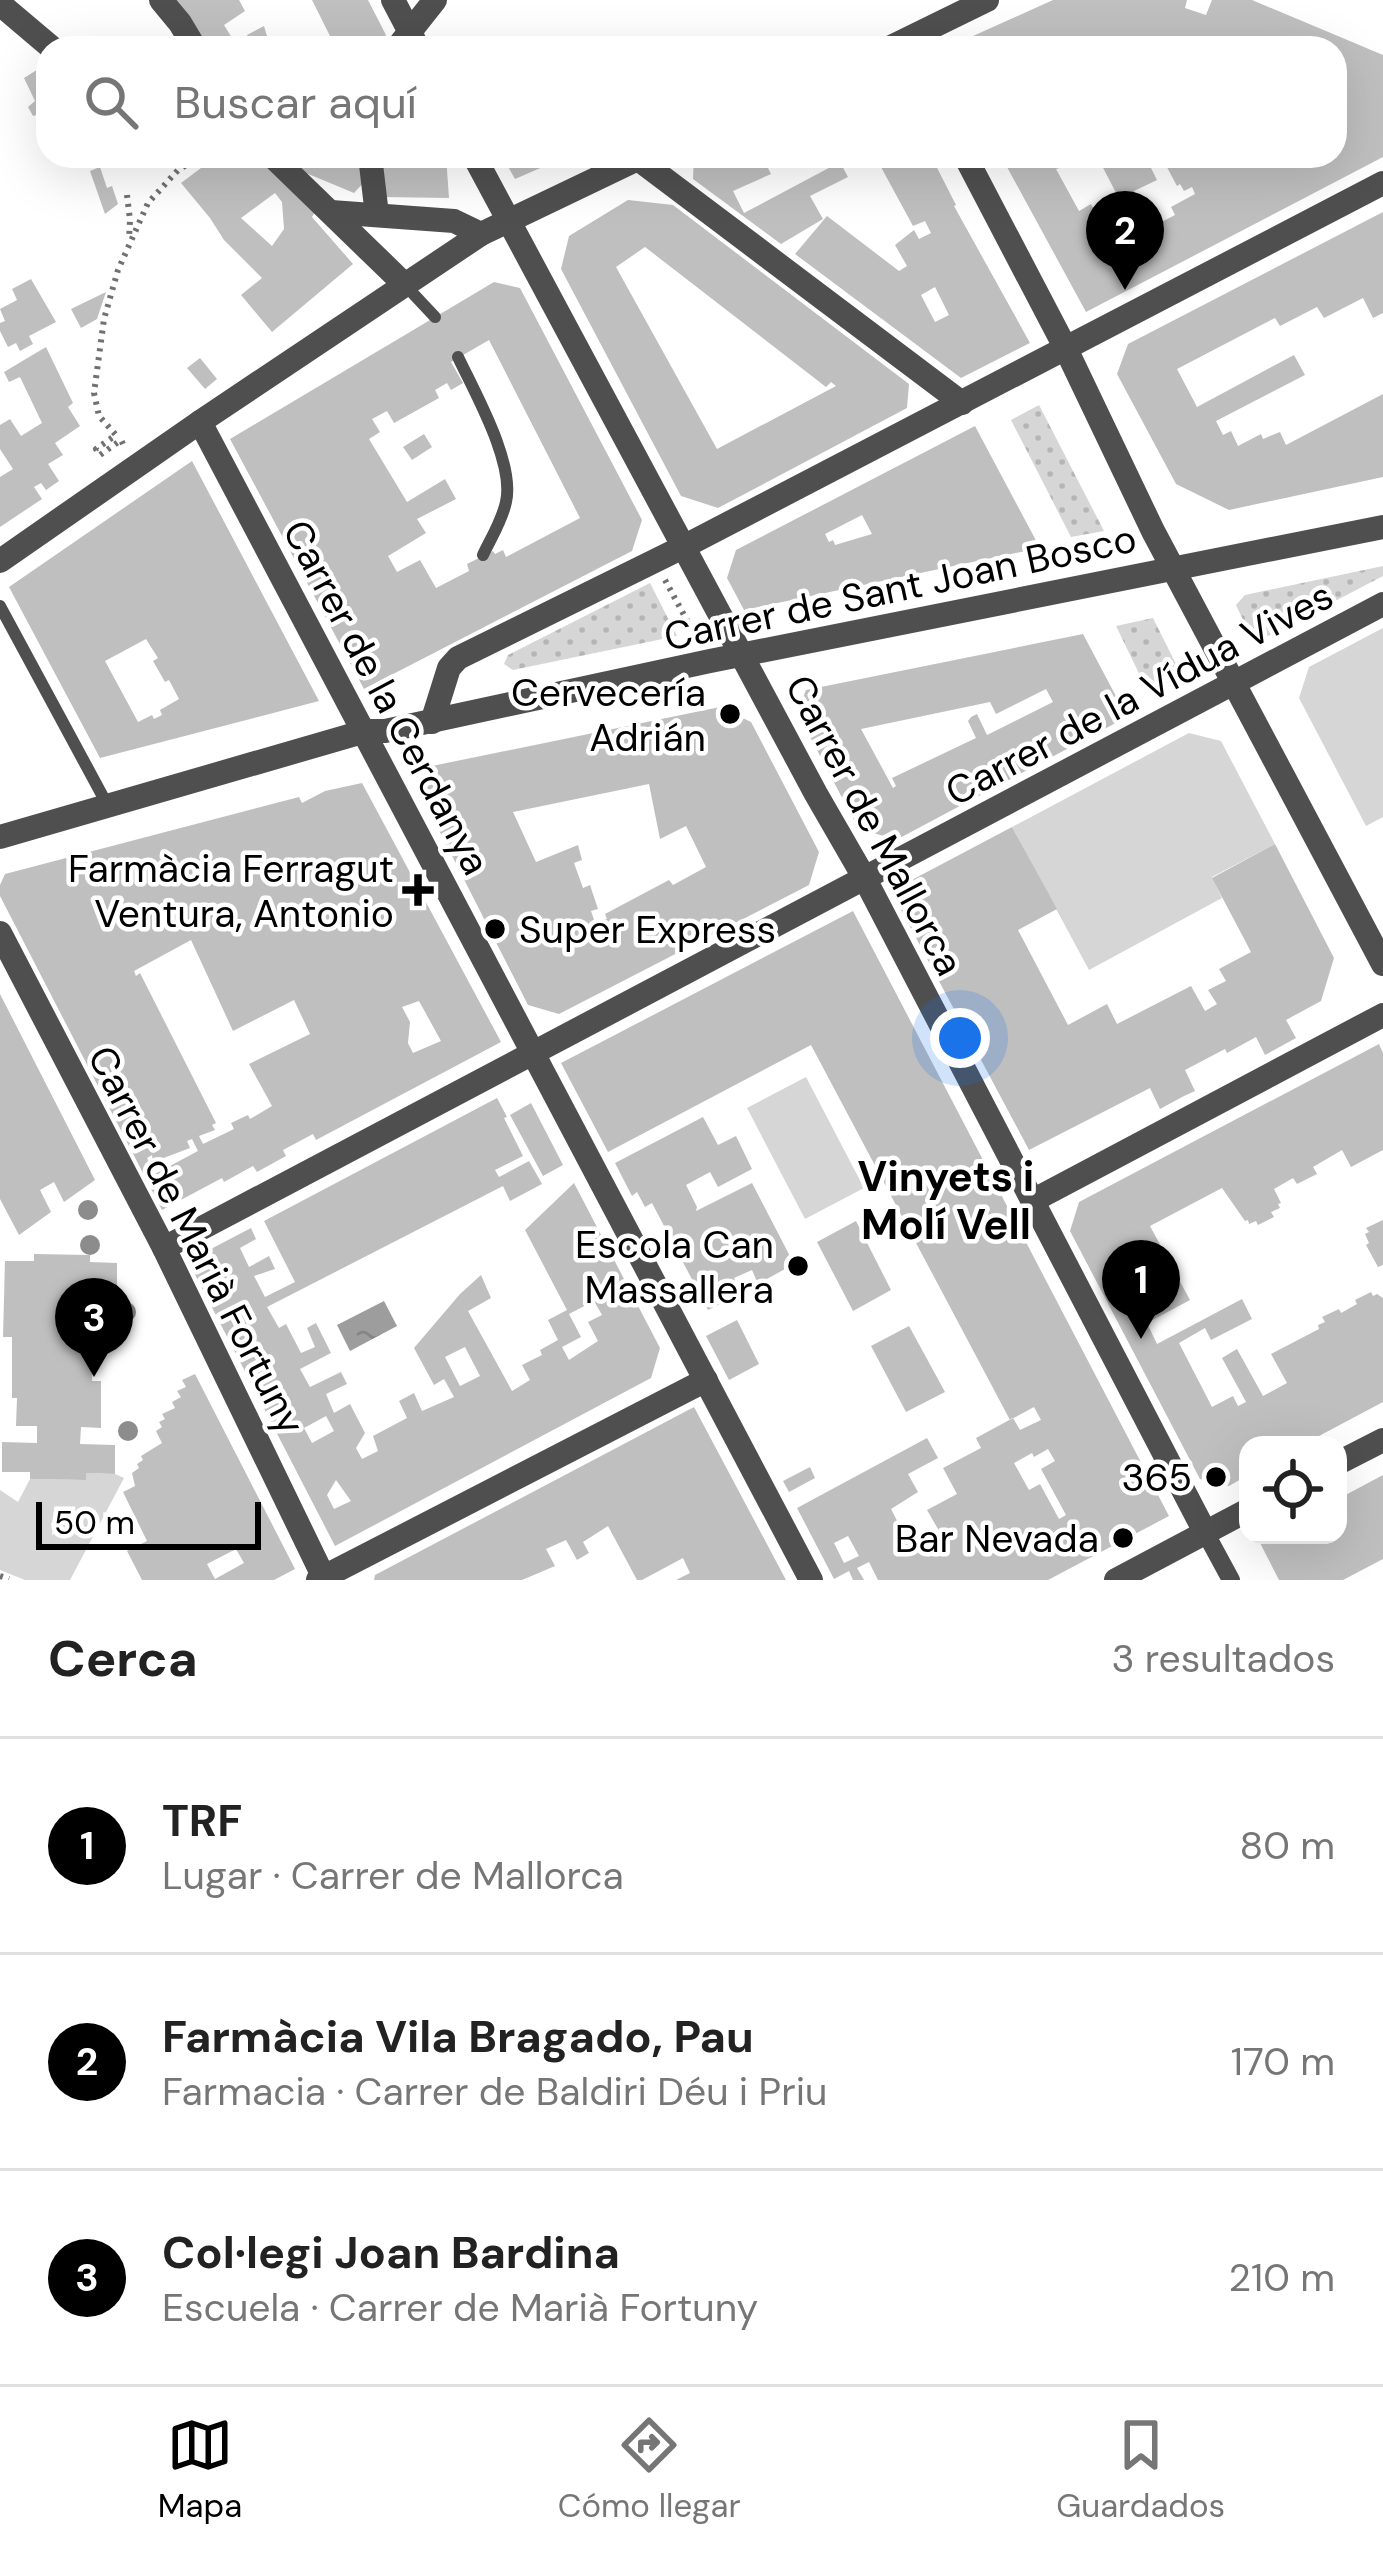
<!DOCTYPE html>
<html lang="es">
<meta charset="utf-8">
<style>
:root{--surface:#fff;--page:#f6f6f6;--text:#222;--muted:#767676;--line:#e0e0e0;--accent:#000}
body{margin:0;font-family:"DM Sans",sans-serif;background:var(--page);color:var(--text)}
.controls{position:absolute;right:36px;bottom:36px;display:grid;overflow:hidden;border-radius:24px;box-shadow:0 12px 48px #0002}
.controls button{width:108px;height:108px;display:grid;place-items:center;padding:0;border:0;border-bottom:3px solid var(--line);background:var(--surface);color:var(--text);font:60px sans-serif}
.scale{position:absolute;left:36px;bottom:30px;width:225px;box-sizing:border-box;padding-left:12px;border:6px solid #000;border-top:0;font-size:33px;line-height:42px;white-space:nowrap;color:#000;-webkit-text-stroke:9px #fff;paint-order:stroke}
.you{position:absolute;left:960px;top:1038px;width:42px;height:42px;margin:-30px;border:9px solid #fff;border-radius:50%;background:#1a73e8;box-shadow:0 0 0 18px #1a73e833}
.badge{display:grid;place-items:center;width:78px;height:78px;border-radius:50%;background:var(--accent);color:#fff;font-size:39px;font-weight:700}
.pin{position:absolute;translate:-50% -99px;filter:drop-shadow(0 3px 6px #0008)}
.pin::after{content:'';position:absolute;top:63px;width:42px;height:36px;background:inherit;clip-path:polygon(0 0,100% 0,50% 100%)}
.list{margin:0;padding:0;list-style:none}
h2{display:flex;justify-content:space-between;align-items:center;height:156px;margin:0;padding:0 48px;font-size:51px}
h2 small{font-size:39px;font-weight:400;color:var(--muted)}
.list li{display:grid;grid-template-columns:78px 1fr auto;gap:36px;align-items:center;box-sizing:border-box;height:216px;padding:0 48px;border-top:3px solid var(--line)}
.list b{display:block;font-size:45px;white-space:nowrap}
.list p{margin:0;font-size:39px;white-space:nowrap;color:var(--muted)}
.list em{font-size:39px;font-style:normal;color:var(--muted)}
.icon{flex:none;width:66px;height:66px;fill:none;stroke:currentColor;stroke-width:2;stroke-linecap:round;stroke-linejoin:round}
.map{position:relative;flex:none;width:1383px;height:1580px;overflow:hidden}
.search{position:absolute;background:var(--surface);box-shadow:0 12px 48px #0002;left:36px;right:36px;top:36px;height:132px;display:flex;align-items:center;gap:30px;box-sizing:border-box;padding:0 42px;border-radius:36px;color:var(--muted);font-size:45px}
.sheet{height:804px;background:var(--surface)}
nav{display:flex;justify-content:space-around;align-items:center;box-sizing:border-box;height:168px;border-top:3px solid var(--line);background:var(--surface);font-size:33px;color:var(--muted)}
nav a{display:grid;justify-items:center;gap:6px}
nav .on{color:var(--accent)}
.map>svg:first-child{display:block}
.green{fill:#d6d6d6}
.garden{fill:url(#garden-dots)}
.water{fill:url(#water-ripples)}
.building{fill:#bfbfbf;fill-rule:evenodd}
.lines{fill:none;stroke-linecap:round;stroke-linejoin:round}
.path{stroke:#717171;stroke-width:6;stroke-dasharray:3 6;stroke-linecap:butt}
.service{stroke:#4f4f4f;stroke-width:12}
.pedestrian{stroke:#4f4f4f;stroke-width:18}
.minor{stroke:#4f4f4f;stroke-width:24}
.tree{fill:#8c8c8c}
.poi-dot{fill:#000;stroke:#fff;stroke-width:4.5}
.labels{text-anchor:middle;stroke-width:9;stroke-linejoin:round;paint-order:stroke}
.street-label{font-size:39px;fill:#000;stroke:#fff}
.poi-label{font-size:39px;fill:#000;stroke:#fff;text-anchor:end}
.neighbourhood-label{font-size:42px;font-weight:bold;fill:#000;stroke:#fff}
</style>
<div class="map">
<svg width="1383" height="1580" viewBox="0 0 1383 1580">
<defs>
<pattern id="garden-dots" width="8" height="8" patternUnits="userSpaceOnUse" patternTransform="scale(3)"><rect width="8" height="8" fill="#d6d6d6"/><path d="M2 2h.1M6 6h.1" fill="none" stroke="#b6b6b6" stroke-width="1.8" stroke-linecap="round"/></pattern>
<pattern id="water-ripples" width="26" height="14" patternUnits="userSpaceOnUse" patternTransform="scale(3)"><rect width="26" height="14" fill="#9d9d9d"/><path d="M2 4q2-2 4 0t4 0M15 11q2-2 4 0t4 0" fill="none" stroke="#858585"/></pattern>
</defs>
<rect width="100%" height="100%" fill="#fff"/>
<g class="green">
<polygon points="1383,628 1383,817 1366,826 1299,698 1309,667"/>
<polygon points="1189,733 1221,741 1275,844 1212,877 1222,898 1089,970 1012,827"/>
<polygon points="806,1077 864,1188 805,1219 747,1108"/>
<polygon points="86,1473 115,1474 124,1478 70,1580 25,1580 0,1570 0,1490 18,1502 30,1479 86,1480"/>
</g>
<g class="garden">
<polygon points="1039,405 1104,531 1071,537 1011,420"/>
<polygon points="1383,566 1383,576 1268,636 1252,639 1236,605 1245,595"/>
<polygon points="650,583 677,636 513,670 504,664 508,655"/>
<polygon points="1153,618 1182,676 1148,692 1116,626"/>
</g>
<polygon class="water" points="384,1301 397,1326 350,1351 337,1325"/>
<g class="building">
<polygon points="175,0 239,0 245,11 224,25 237,46 249,39 247,35 264,26 267,36 263,38 270,48 257,48 254,43 245,48 203,48"/>
<polygon points="312,0 368,0 386,35 376,48 325,48 331,38"/>
<path d="M1053 0H1187L1185 8 1206 15 1212 0H1252L1383 55V157L1086 312 1001 156H1145L1157 180 1134 191 1152 227 1175 215 1171 207 1195 194 1192 187 1184 191 1180 184 1177 186 1161 156H1335V48H969L973 36ZM1098 158 1130 220 1105 232 1091 204 1079 211 1056 169Z"/>
<polygon points="48,63 46,83 48,139 36,115 33,116 28,107 35,101 24,78"/>
<path d="M217 156H256L315 212 312 217 353 264 272 332 241 295 262 278 224 240 210 218 181 183ZM275 193 282 202 284 229 272 246 241 218Z"/>
<polygon points="292,156 363,156 366,180 354,193 306,173 290,159"/>
<polygon points="377,156 446,156 449,198 381,197"/>
<polygon points="502,156 568,156 515,179"/>
<polygon points="694,156 791,156 767,166 771,174 733,191 744,213 840,162 848,177 810,196 823,219 781,244 693,179"/>
<path d="M875 156H931L956 205 954 206 1030 343 961 378 795 254 827 216 899 271 907 266 895 245 914 230 919 239 931 233 925 221 913 226ZM935 287 949 315 935 322 921 295Z"/>
<polygon points="100,167 107,188 112,186 118,204 105,214 90,171"/>
<path d="M628 200 673 205 909 384 907 408 718 508 681 496 561 269 569 236ZM645 247 826 387 831 382 836 386 717 449 616 267Z"/>
<polygon points="1383,212 1383,313 1373,318 1363,298 1324,318 1317,307 1280,326 1275,318 1177,369 1197,407 1294,355 1305,375 1216,421 1223,435 1231,431 1238,446 1261,434 1263,439 1280,432 1286,445 1383,394 1383,477 1229,510 1176,484 1117,374 1128,344"/>
<polygon points="31,279 56,322 29,336 33,344 20,351 16,343 8,347 0,331 0,323 5,321 0,309 17,300 12,289"/>
<path d="M494 282 520 288 642 520 632 551 364 689 230 439ZM489 340 580 518 506 557 503 550 495 554 493 551 467 564 469 571 436 588 420 560 397 572 388 556 426 533 417 519 456 499 445 479 407 502 369 439 380 432 372 419 387 411 394 423 439 398 435 390 447 383 451 390 463 383 451 362Z"/>
<polygon points="106,292 97,319 81,328 71,309"/>
<polygon points="46,347 73,403 68,407 80,426 55,443 63,455 48,464 59,481 46,490 41,483 34,487 42,499 0,527 0,477 13,469 0,449 0,425 10,419 21,436 42,423 20,377 9,382 4,372"/>
<polygon points="200,358 217,379 205,389 187,368"/>
<path d="M975 426 1040 548 744 610 727 578 736 550ZM862 515 872 534 835 545 833 540 829 542 825 534Z"/>
<polygon points="424,434 432,447 412,460 403,447"/>
<path d="M192 461 319 701 100 758 9 587ZM146 639 158 658 153 661 165 682 169 680 179 699 160 710 162 715 154 719 152 715 138 722 105 661Z"/>
<path d="M1083 634 1127 717 896 840 858 828 797 712 806 690ZM1046 689 1053 702 987 735 977 714 971 717 968 721 976 738 892 778 896 786 893 788 861 729 990 702 996 714Z"/>
<path d="M720 707 751 722 819 852 809 885 559 1014 528 1005 418 789 427 767ZM649 784 660 839 686 826 706 867 673 885 669 880 605 914 607 919 602 920 604 928 598 931 591 911 598 909 590 885 583 888 574 863 582 860 578 845 536 862 513 812Z"/>
<path d="M362 783 501 1042 316 1140 313 1134 283 1150 286 1156 257 1172 253 1166 224 1182 222 1178 162 1210 0 896V885L5 874 299 797 302 803 325 791ZM191 940 233 1031 294 1000 310 1034 249 1064 272 1106 250 1119 248 1115 231 1123 234 1129 203 1144 199 1136 215 1130 212 1125 216 1123 140 973 136 976 134 971ZM419 1001 441 1041 413 1053 408 1043 410 1022 402 1007ZM192 1139 198 1151 155 1174 147 1158 152 1155 153 1162 190 1148 187 1141Z"/>
<polygon points="1012,827 1057,909 1018,930 1068,1025 1107,1004 1117,1024 1191,986 1205,1011 1217,1004 1208,990 1226,981 1219,969 1251,952 1212,878 1275,844 1334,958 1321,1001 1286,1020 1296,1038 1265,1055 1256,1037 1227,1053 1225,1049 1185,1070 1195,1091 1184,1096 1160,1109 1150,1088 1029,1150 891,891"/>
<path d="M853 911 1169 1516 1048 1580H878L869 1562 857 1568 864 1580H853L849 1571 834 1579 797 1508 927 1438 938 1458 908 1474 918 1492 891 1509 913 1552 942 1536 927 1510 957 1494 943 1468 981 1448 976 1438 1013 1418 1020 1430 1041 1420 1034 1407 1010 1420 811 1045 608 1152 561 1063ZM1048 1449 1055 1461 1041 1469 1066 1515 1059 1519 1040 1484 1029 1490 1014 1463 1032 1453 1034 1457ZM848 1536 859 1556 844 1563 834 1543Z"/>
<polygon points="0,994 95,1180 64,1202 54,1182 40,1190 51,1212 19,1235 0,1199"/>
<polygon points="1379,1044 1383,1053 1383,1150 1351,1167 1342,1150 1313,1167 1317,1174 1297,1184 1293,1178 1274,1189 1281,1203 1278,1204 1280,1208 1271,1212 1274,1217 1258,1225 1256,1221 1249,1224 1248,1220 1245,1221 1222,1188 1150,1226 1190,1300 1147,1323 1157,1344 1242,1299 1252,1319 1211,1340 1205,1328 1179,1343 1212,1407 1233,1396 1238,1406 1246,1402 1222,1358 1237,1349 1263,1396 1287,1383 1271,1354 1319,1329 1318,1325 1325,1322 1322,1317 1339,1309 1341,1313 1357,1304 1355,1300 1371,1292 1373,1296 1377,1294 1383,1298 1383,1402 1302,1445 1248,1445 1248,1475 1229,1486 1200,1479 1070,1231 1079,1202"/>
<path d="M497 1098 507 1117 504 1118 523 1156 495 1170 499 1177 529 1161 542 1184 510 1201 503 1186 267 1307 279 1328 286 1324 301 1353 315 1347 307 1328 316 1323 331 1353 300 1369 310 1387 341 1372 347 1384 326 1394 334 1413 350 1404 365 1433 356 1448 362 1459 378 1451 373 1436 407 1418 399 1401 414 1393 422 1411 454 1397 444 1379 434 1385 414 1348 460 1294 481 1275 491 1298 468 1311 512 1391 530 1380 522 1365 542 1355 540 1350 558 1340 548 1320 567 1310 525 1230 574 1183 660 1348 651 1378 335 1546 188 1261 251 1228 256 1239 240 1248 249 1267 269 1256 275 1269 254 1276 265 1297 295 1282 264 1221ZM594 1301 602 1315 588 1322 598 1341 569 1360 562 1347 581 1337 569 1314ZM465 1347 480 1376 460 1386 445 1357ZM326 1416 334 1431 312 1443 304 1428ZM336 1480 351 1501 334 1509 327 1495Z"/>
<polygon points="531,1103 563,1165 543,1176 510,1115"/>
<polygon points="703,1117 718,1145 736,1136 752,1169 718,1187 710,1172 686,1185 697,1207 696,1211 752,1183 794,1264 758,1284 752,1270 734,1278 741,1294 708,1310 652,1203 645,1207 637,1192 632,1196 615,1163"/>
<polygon points="1383,1220 1383,1265 1378,1267 1366,1245 1369,1243 1365,1234 1369,1232 1366,1228"/>
<polygon points="856,1221 891,1290 853,1311 817,1242"/>
<polygon points="34,1254 90,1255 90,1262 117,1263 117,1293 83,1292 82,1310 102,1310 102,1341 82,1340 82,1357 93,1357 92,1381 101,1381 101,1428 81,1427 80,1444 115,1445 115,1474 86,1473 86,1480 30,1479 30,1472 2,1472 2,1442 37,1443 37,1426 16,1426 17,1398 12,1398 12,1337 3,1337 5,1261 34,1261"/>
<polygon points="737,1320 759,1364 729,1380 706,1336"/>
<polygon points="909,1326 945,1392 906,1412 871,1346"/>
<path d="M195 1374 295 1569 274 1580H142L127 1551 147 1541 123 1492 135 1486 132 1473 139 1468 137 1464 143 1460 141 1456 162 1443 156 1431 162 1427 159 1422 165 1419 162 1414 175 1408 172 1402 181 1397 177 1391 186 1387 182 1380ZM236 1549 244 1563 215 1579 207 1564Z"/>
<polygon points="694,1407 786,1580 676,1580 690,1573 683,1558 642,1580 637,1580 608,1526 583,1542 589,1553 577,1560 566,1540 546,1549 555,1566 522,1580 374,1580 375,1575"/>
<polygon points="810,1467 815,1478 789,1492 783,1481"/>
<polygon points="1383,1475 1383,1559 1343,1580 1279,1580 1259,1541 1270,1535 1338,1535 1338,1499"/>
</g>
<g class="lines">
<g class="path">
<polyline points="127,195 130,220 129,239"/>
<polyline points="123,444 121,440 100,455 96,449 116,435 99,416 94,393 104,319 118,270 148,203 178,170 201,156"/>
<polyline points="665,580 696,637"/>
<polyline points="0,1576 9,1579"/>
</g>
<g class="service">
<polyline points="405,285 435,317"/>
<path d="M458 357C475 393 515 463 506 502 502 521 491 538 483 555"/>
<polyline points="0,606 108,806"/>
</g>
<polyline class="pedestrian" points="1205,1532 1231,1580"/>
<g class="minor">
<polyline points="161,0 180,23 195,48"/>
<polyline points="393,0 414,40"/>
<polyline points="0,4 52,48"/>
<polyline points="397,48 435,0"/>
<polyline points="889,48 987,0"/>
<polyline points="272,156 404,284"/>
<polyline points="370,156 377,215"/>
<polyline points="474,156 816,794 865,879 1205,1532"/>
<polyline points="965,156 1066,349 1153,531 1383,964"/>
<polyline points="638,159 962,403"/>
<polyline points="331,212 454,221 481,234"/>
<polyline points="200,422 811,1580"/>
<polyline points="0,561 200,422 481,234 644,156"/>
<polyline points="432,722 449,668 458,658 685,546 1383,183"/>
<polyline points="0,837 366,731 385,731 710,661 1383,527"/>
<polyline points="0,933 164,1248 325,1580"/>
<polyline points="1034,1200 1383,1015"/>
<polyline points="164,1248 1383,604"/>
<polyline points="1338,1463 1383,1440"/>
<polyline points="318,1580 706,1380"/>
<polyline points="1116,1580 1248,1510"/>
</g>
</g>
<g class="tree">
<circle cx="88" cy="1210" r="10"/>
<circle cx="90" cy="1245" r="10"/>
<circle cx="126" cy="1312" r="10"/>
<circle cx="128" cy="1431" r="10"/>
</g>
<g class="poi-dot">
<circle cx="730" cy="714" r="12"/>
<path d="M412 872h12v12h12v12h-12v12h-12v-12h-12v-12h12z"/>
<circle cx="495" cy="929" r="12"/>
<circle cx="798" cy="1266" r="12"/>
<circle cx="1216" cy="1477" r="12"/>
<circle cx="1123" cy="1538" r="12"/>
</g>
<g class="labels">
<g class="street-label">
<text transform="translate(900 587) rotate(-12)" y="14">Carrer de Sant Joan Bosco</text>
<text transform="translate(1139 693) rotate(-28)" y="14">Carrer de la Vídua Vives</text>
<text transform="translate(387 697) rotate(62)" y="14">Carrer de la Cerdanya</text>
<text transform="translate(875 825) rotate(62)" y="14">Carrer de Mallorca</text>
<text transform="translate(197 1240) rotate(63)" y="14">Carrer de Marià Fortuny</text>
</g>
<g class="poi-label">
<text x="706" y="706">Cervecería<tspan x="706" dy="45">Adrián</tspan></text>
<text x="394" y="882">Farmàcia Ferragut<tspan x="394" dy="45">Ventura, Antonio</tspan></text>
<text x="519" y="943" text-anchor="start">Super Express</text>
<text x="774" y="1258">Escola Can<tspan x="774" dy="45">Massallera</tspan></text>
<text x="1192" y="1491">365</text>
<text x="1099" y="1552">Bar Nevada</text>
</g>
<g class="neighbourhood-label">
<text x="946" y="1191">Vinyets i<tspan x="946" dy="48">Molí Vell</tspan></text>
</g>
</g>
</svg>
<div class="controls">
<button><svg class="icon" aria-label="locate" viewBox="0 0 24 24"><circle cx="12" cy="12" r="6"/><path d="M12 2v4M12 18v4M2 12h4M18 12h4"/></svg></button>
</div>
<div class="scale">50 m</div>
<div class="you"></div>
<div class="pin badge" style="left:1141px;top:1339px">1</div>
<div class="pin badge" style="left:1125px;top:290px">2</div>
<div class="pin badge" style="left:94px;top:1377px">3</div>
<div class="search"><svg class="icon" aria-label="search" viewBox="0 0 24 24"><circle cx="10" cy="10" r="6"/><path d="M15 15l6 6"/></svg>Buscar aquí</div>
</div>
<section class="sheet">
<h2>Cerca<small>3 resultados</small></h2>
<ul class="list">
<li><span class="badge">1</span><div><b>TRF</b><p>Lugar · Carrer de Mallorca</p></div><em>80 m</em></li>
<li><span class="badge">2</span><div><b>Farmàcia Vila Bragado, Pau</b><p>Farmacia · Carrer de Baldiri Déu i Priu</p></div><em>170 m</em></li>
<li><span class="badge">3</span><div><b>Col·legi Joan Bardina</b><p>Escuela · Carrer de Marià Fortuny</p></div><em>210 m</em></li>
</ul>
</section>
<nav>
<a class="on"><svg class="icon" aria-label="map" viewBox="0 0 24 24"><path d="M3 6l6-2 6 2 6-2v14l-6 2-6-2-6 2zM9 4v14M15 6v14"/></svg>Mapa</a>
<a><svg class="icon" aria-label="directions" viewBox="0 0 24 24"><path d="M12 3l9 9-9 9-9-9zM9 14v-3h6M13 9l2 2-2 2"/></svg>Cómo llegar</a>
<a><svg class="icon" aria-label="saved" viewBox="0 0 24 24"><path d="M7 4h10v16l-5-4-5 4z"/></svg>Guardados</a>
</nav>
